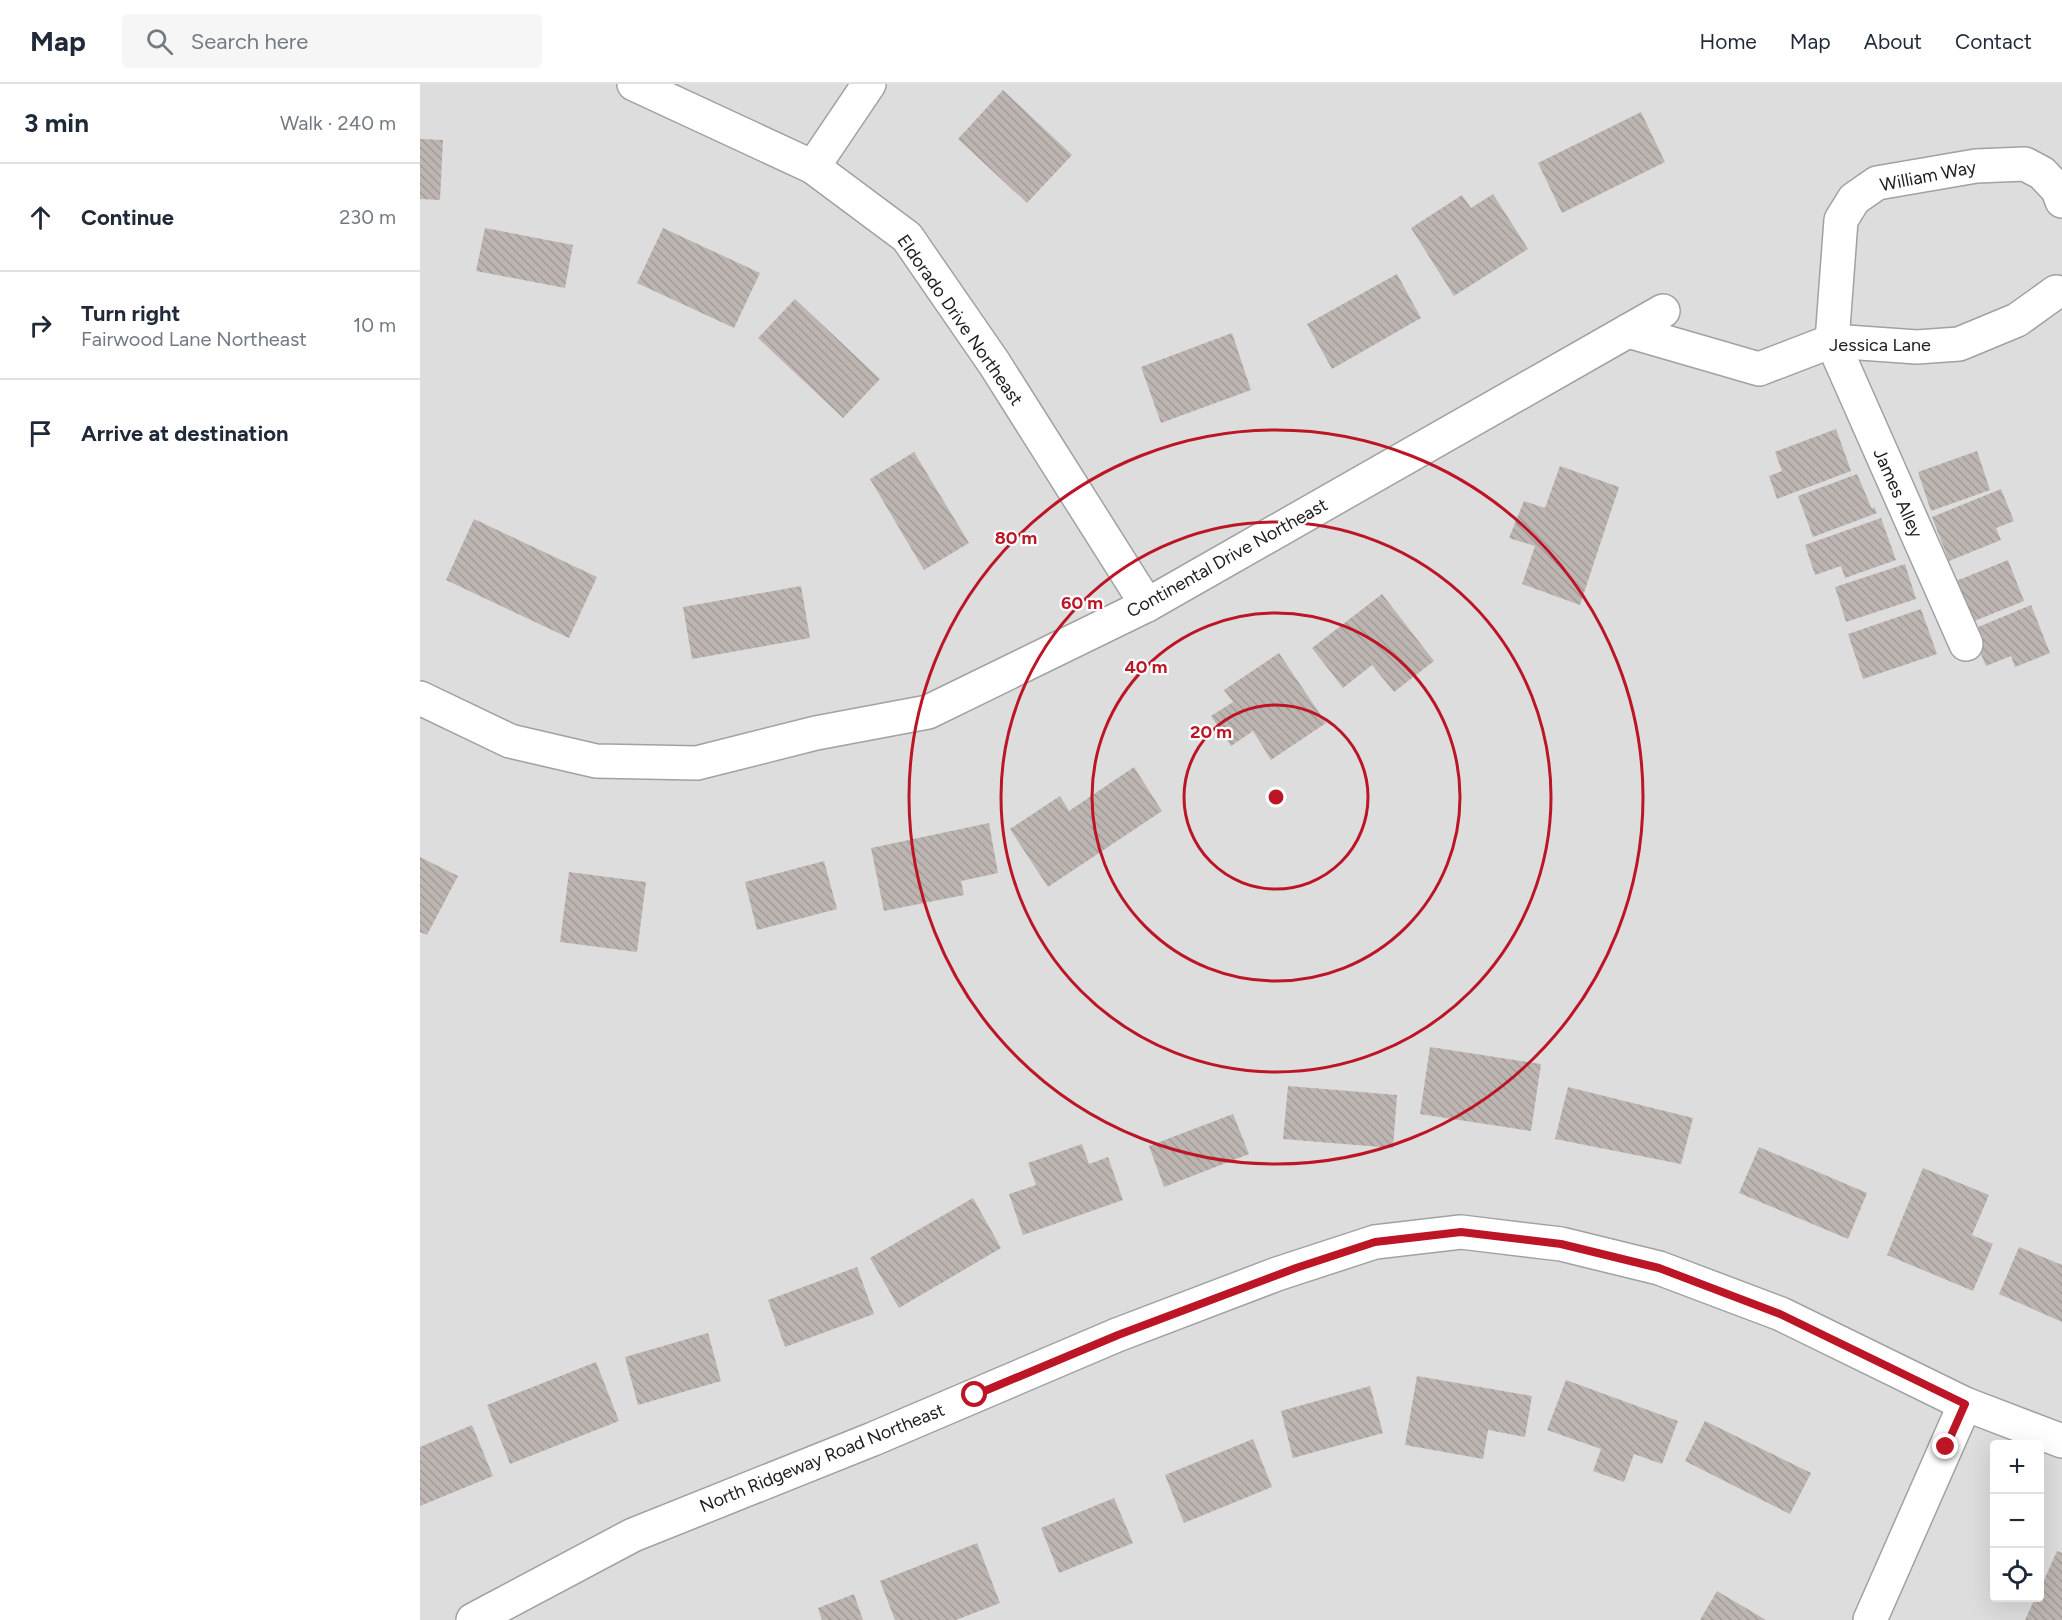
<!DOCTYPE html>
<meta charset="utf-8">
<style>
:root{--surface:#fff;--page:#f6f6f7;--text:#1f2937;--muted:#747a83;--line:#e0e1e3}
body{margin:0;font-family:Figtree,sans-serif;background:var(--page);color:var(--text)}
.controls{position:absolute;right:18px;bottom:18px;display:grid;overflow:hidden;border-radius:6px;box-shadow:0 6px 24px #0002}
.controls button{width:54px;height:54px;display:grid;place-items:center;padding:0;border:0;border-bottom:2px solid var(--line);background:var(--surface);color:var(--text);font:30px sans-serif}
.stop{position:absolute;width:18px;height:18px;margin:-14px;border:4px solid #bc1526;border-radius:50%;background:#fff}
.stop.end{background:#bc1526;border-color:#fff;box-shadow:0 2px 6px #0008}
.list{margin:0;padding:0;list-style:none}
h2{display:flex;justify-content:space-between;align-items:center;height:78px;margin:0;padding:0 24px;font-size:26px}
h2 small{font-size:20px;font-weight:400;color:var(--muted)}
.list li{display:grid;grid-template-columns:39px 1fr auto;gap:18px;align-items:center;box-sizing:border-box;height:108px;padding:0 24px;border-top:2px solid var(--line)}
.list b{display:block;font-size:22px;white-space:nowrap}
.list p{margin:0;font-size:20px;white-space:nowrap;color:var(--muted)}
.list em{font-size:20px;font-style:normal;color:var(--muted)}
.icon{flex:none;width:33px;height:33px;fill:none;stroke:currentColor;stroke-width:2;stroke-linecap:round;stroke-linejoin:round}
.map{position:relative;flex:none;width:1642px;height:1536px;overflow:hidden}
header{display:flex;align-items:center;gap:36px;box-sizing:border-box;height:84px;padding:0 30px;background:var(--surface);border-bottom:2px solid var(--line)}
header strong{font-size:28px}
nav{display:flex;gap:33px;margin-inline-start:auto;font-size:21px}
.search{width:420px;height:54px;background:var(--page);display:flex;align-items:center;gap:15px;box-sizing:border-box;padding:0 21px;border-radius:6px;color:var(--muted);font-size:22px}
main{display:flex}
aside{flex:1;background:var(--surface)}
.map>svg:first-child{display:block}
.residential{fill:#dedddd;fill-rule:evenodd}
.building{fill:url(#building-back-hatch)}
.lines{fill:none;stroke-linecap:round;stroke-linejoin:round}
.minor-casing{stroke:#a1a1a1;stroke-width:36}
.minor{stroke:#fff;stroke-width:33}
.route{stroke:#bc1526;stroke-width:8}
.ring{fill:none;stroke:#bc1526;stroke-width:3}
.labels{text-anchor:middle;stroke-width:4.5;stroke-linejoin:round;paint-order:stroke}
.street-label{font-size:18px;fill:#202020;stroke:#fff}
.centre{fill:#bc1526;stroke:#fff;stroke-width:3}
.ring-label{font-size:18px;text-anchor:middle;font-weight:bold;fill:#bc1526;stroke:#fff;stroke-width:4.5;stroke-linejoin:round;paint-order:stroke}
</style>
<header>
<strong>Map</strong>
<div class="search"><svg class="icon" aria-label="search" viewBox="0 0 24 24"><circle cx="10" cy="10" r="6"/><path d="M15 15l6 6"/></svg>Search here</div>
<nav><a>Home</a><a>Map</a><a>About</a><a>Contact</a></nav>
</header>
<main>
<aside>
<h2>3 min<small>Walk · 240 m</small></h2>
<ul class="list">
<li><svg class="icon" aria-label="ahead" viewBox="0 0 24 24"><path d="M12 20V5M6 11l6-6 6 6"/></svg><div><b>Continue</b></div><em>230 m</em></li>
<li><svg class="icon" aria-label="right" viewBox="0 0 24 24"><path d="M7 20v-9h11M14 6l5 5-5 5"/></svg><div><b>Turn right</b><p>Fairwood Lane Northeast</p></div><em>10 m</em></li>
<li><svg class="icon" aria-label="arrive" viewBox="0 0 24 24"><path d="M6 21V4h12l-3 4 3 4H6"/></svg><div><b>Arrive at destination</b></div></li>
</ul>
</aside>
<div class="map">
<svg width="1642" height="1536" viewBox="0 0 1642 1536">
<defs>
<pattern id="building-back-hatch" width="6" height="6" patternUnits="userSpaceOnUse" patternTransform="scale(1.5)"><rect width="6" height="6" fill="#bdb5b1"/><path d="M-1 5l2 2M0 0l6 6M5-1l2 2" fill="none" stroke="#a29b98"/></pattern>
</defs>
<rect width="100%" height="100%" fill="#f0ece8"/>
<path class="residential" d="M0 0H1642V1536H0ZM1574 1360H1620V1514H1574Z"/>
<g class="building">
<polygon points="583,6 652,71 607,119 538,55"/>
<polygon points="1221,28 1245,78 1142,129 1118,79"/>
<polygon points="0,55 23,56 20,116 0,115"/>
<polygon points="1073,110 1108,165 1034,212 991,144 1042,111 1051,124"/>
<polygon points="65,144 153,161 145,204 56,187"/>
<polygon points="243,144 340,189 314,244 217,199"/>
<polygon points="977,190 1001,234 912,285 887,240"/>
<polygon points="375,215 460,295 423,334 338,254"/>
<polygon points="812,249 831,306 741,339 721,283"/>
<polygon points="1416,345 1431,387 1357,415 1349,392 1362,387 1355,368"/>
<polygon points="1557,367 1570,406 1511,427 1498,388"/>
<polygon points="494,368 549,459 504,486 450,395"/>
<polygon points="1140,382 1199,403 1160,521 1102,500 1115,462 1089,454 1104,417 1125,424"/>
<polygon points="1437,390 1452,425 1454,423 1457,429 1393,453 1378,412"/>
<polygon points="1581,405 1594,437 1576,444 1581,456 1529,477 1512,433"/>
<polygon points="1461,434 1476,476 1425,494 1421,482 1395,491 1385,461"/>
<polygon points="54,435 177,493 149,554 26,496"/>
<polygon points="1588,476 1604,517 1552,538 1536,497"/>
<polygon points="1485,480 1496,515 1426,538 1415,503"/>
<polygon points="381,502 390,554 272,575 263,523"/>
<polygon points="962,510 1014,577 974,608 952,581 923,604 892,564"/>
<polygon points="1611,521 1630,569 1595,583 1591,572 1566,582 1551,546"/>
<polygon points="1501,525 1517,570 1443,595 1428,550"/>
<polygon points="859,569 906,639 851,676 833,647 811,662 791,632 813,618 804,606"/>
<polygon points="714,683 742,727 628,803 590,745 640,712 649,727"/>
<polygon points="569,739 578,789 541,797 544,811 464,827 451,764"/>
<polygon points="0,773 38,792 7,851 0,848"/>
<polygon points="404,777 417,825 337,846 325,798"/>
<polygon points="149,788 226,798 217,868 140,858"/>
<polygon points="1010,963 1121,980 1111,1047 1000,1030"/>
<polygon points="868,1002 977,1011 973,1064 863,1055"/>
<polygon points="1148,1003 1273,1034 1261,1080 1135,1055"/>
<polygon points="813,1030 829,1070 744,1103 729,1062"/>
<polygon points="662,1060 669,1080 688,1073 703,1116 603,1151 589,1110 616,1101 608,1079"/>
<polygon points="1339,1063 1447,1109 1428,1155 1319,1109"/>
<polygon points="1503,1084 1569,1111 1552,1151 1573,1160 1553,1207 1467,1171"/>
<polygon points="553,1114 581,1164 479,1224 450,1174"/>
<polygon points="1599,1163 1642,1181 1642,1238 1579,1210"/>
<polygon points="437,1183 454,1230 365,1263 348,1216"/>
<polygon points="288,1249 301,1297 218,1321 205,1273"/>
<polygon points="176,1278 199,1337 90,1380 67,1321"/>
<polygon points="997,1292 1112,1312 1105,1353 1068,1346 1063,1375 985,1361"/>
<polygon points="1146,1296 1258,1337 1242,1380 1214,1370 1204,1398 1173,1387 1181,1365 1127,1346"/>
<polygon points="950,1302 963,1349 873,1374 861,1327"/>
<polygon points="1285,1337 1391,1389 1370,1430 1265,1377"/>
<polygon points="52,1341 73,1392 0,1422 0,1363"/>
<polygon points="833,1355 852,1403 764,1439 745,1391"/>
<polygon points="694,1414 713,1459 639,1489 621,1444"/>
<polygon points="557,1459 580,1519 536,1536 475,1536 460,1497"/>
<polygon points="1637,1467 1642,1469 1642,1536 1605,1536 1615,1514 1620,1514 1620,1505"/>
<polygon points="1297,1507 1346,1536 1280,1536"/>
<polygon points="434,1510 443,1536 402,1536 398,1524"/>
</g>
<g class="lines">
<defs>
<g id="minor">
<polyline points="214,0 393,83 487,153 574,279 727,521"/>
<polyline points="393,83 449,0"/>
<polyline points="1208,247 1339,285 1412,257 1497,263 1539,260 1597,236 1636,208"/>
<polyline points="1546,560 1412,257 1421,136 1434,115 1457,99 1556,82 1605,80 1622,89 1638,106 1642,117"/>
<polyline points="0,614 90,657 176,677 277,679 396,649 508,628 727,521 1243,227"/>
<polyline points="53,1536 213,1451 453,1355 697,1251 857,1190 955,1158 1041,1148 1141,1160 1239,1184 1361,1230 1545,1320 1642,1357"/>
<polyline points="1450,1536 1545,1320"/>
</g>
</defs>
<use href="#minor" class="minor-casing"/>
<use href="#minor" class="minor"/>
</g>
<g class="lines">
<polyline class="route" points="555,1311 698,1251 876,1184 955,1158 1041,1148 1141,1160 1239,1184 1360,1230 1545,1320 1526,1363"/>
</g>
<g class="ring">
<circle cx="856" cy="713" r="92"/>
<circle cx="856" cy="713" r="184"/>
<circle cx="856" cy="713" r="275"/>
<circle cx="856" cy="713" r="367"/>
</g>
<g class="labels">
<g class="street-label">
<text transform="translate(1508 92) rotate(-11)" y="6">William Way</text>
<text transform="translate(540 236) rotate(55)" y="6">Eldorado Drive Northeast</text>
<text x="1460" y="267">Jessica Lane</text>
<text transform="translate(1478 409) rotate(66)" y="6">James Alley</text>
<text transform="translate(807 474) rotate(-29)" y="6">Continental Drive Northeast</text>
<text transform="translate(402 1374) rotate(-22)" y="6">North Ridgeway Road Northeast</text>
</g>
</g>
<circle cx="856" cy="713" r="9" class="centre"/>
<g class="ring-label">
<text x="596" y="460">80 m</text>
<text x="662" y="525">60 m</text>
<text x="726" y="589">40 m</text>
<text x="791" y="654">20 m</text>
</g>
</svg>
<div class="controls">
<button>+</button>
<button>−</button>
<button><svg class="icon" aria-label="locate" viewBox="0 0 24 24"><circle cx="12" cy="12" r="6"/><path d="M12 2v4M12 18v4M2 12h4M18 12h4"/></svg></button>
</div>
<div class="stop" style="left:555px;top:1311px"></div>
<div class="stop end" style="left:1526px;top:1363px"></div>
</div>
</main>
